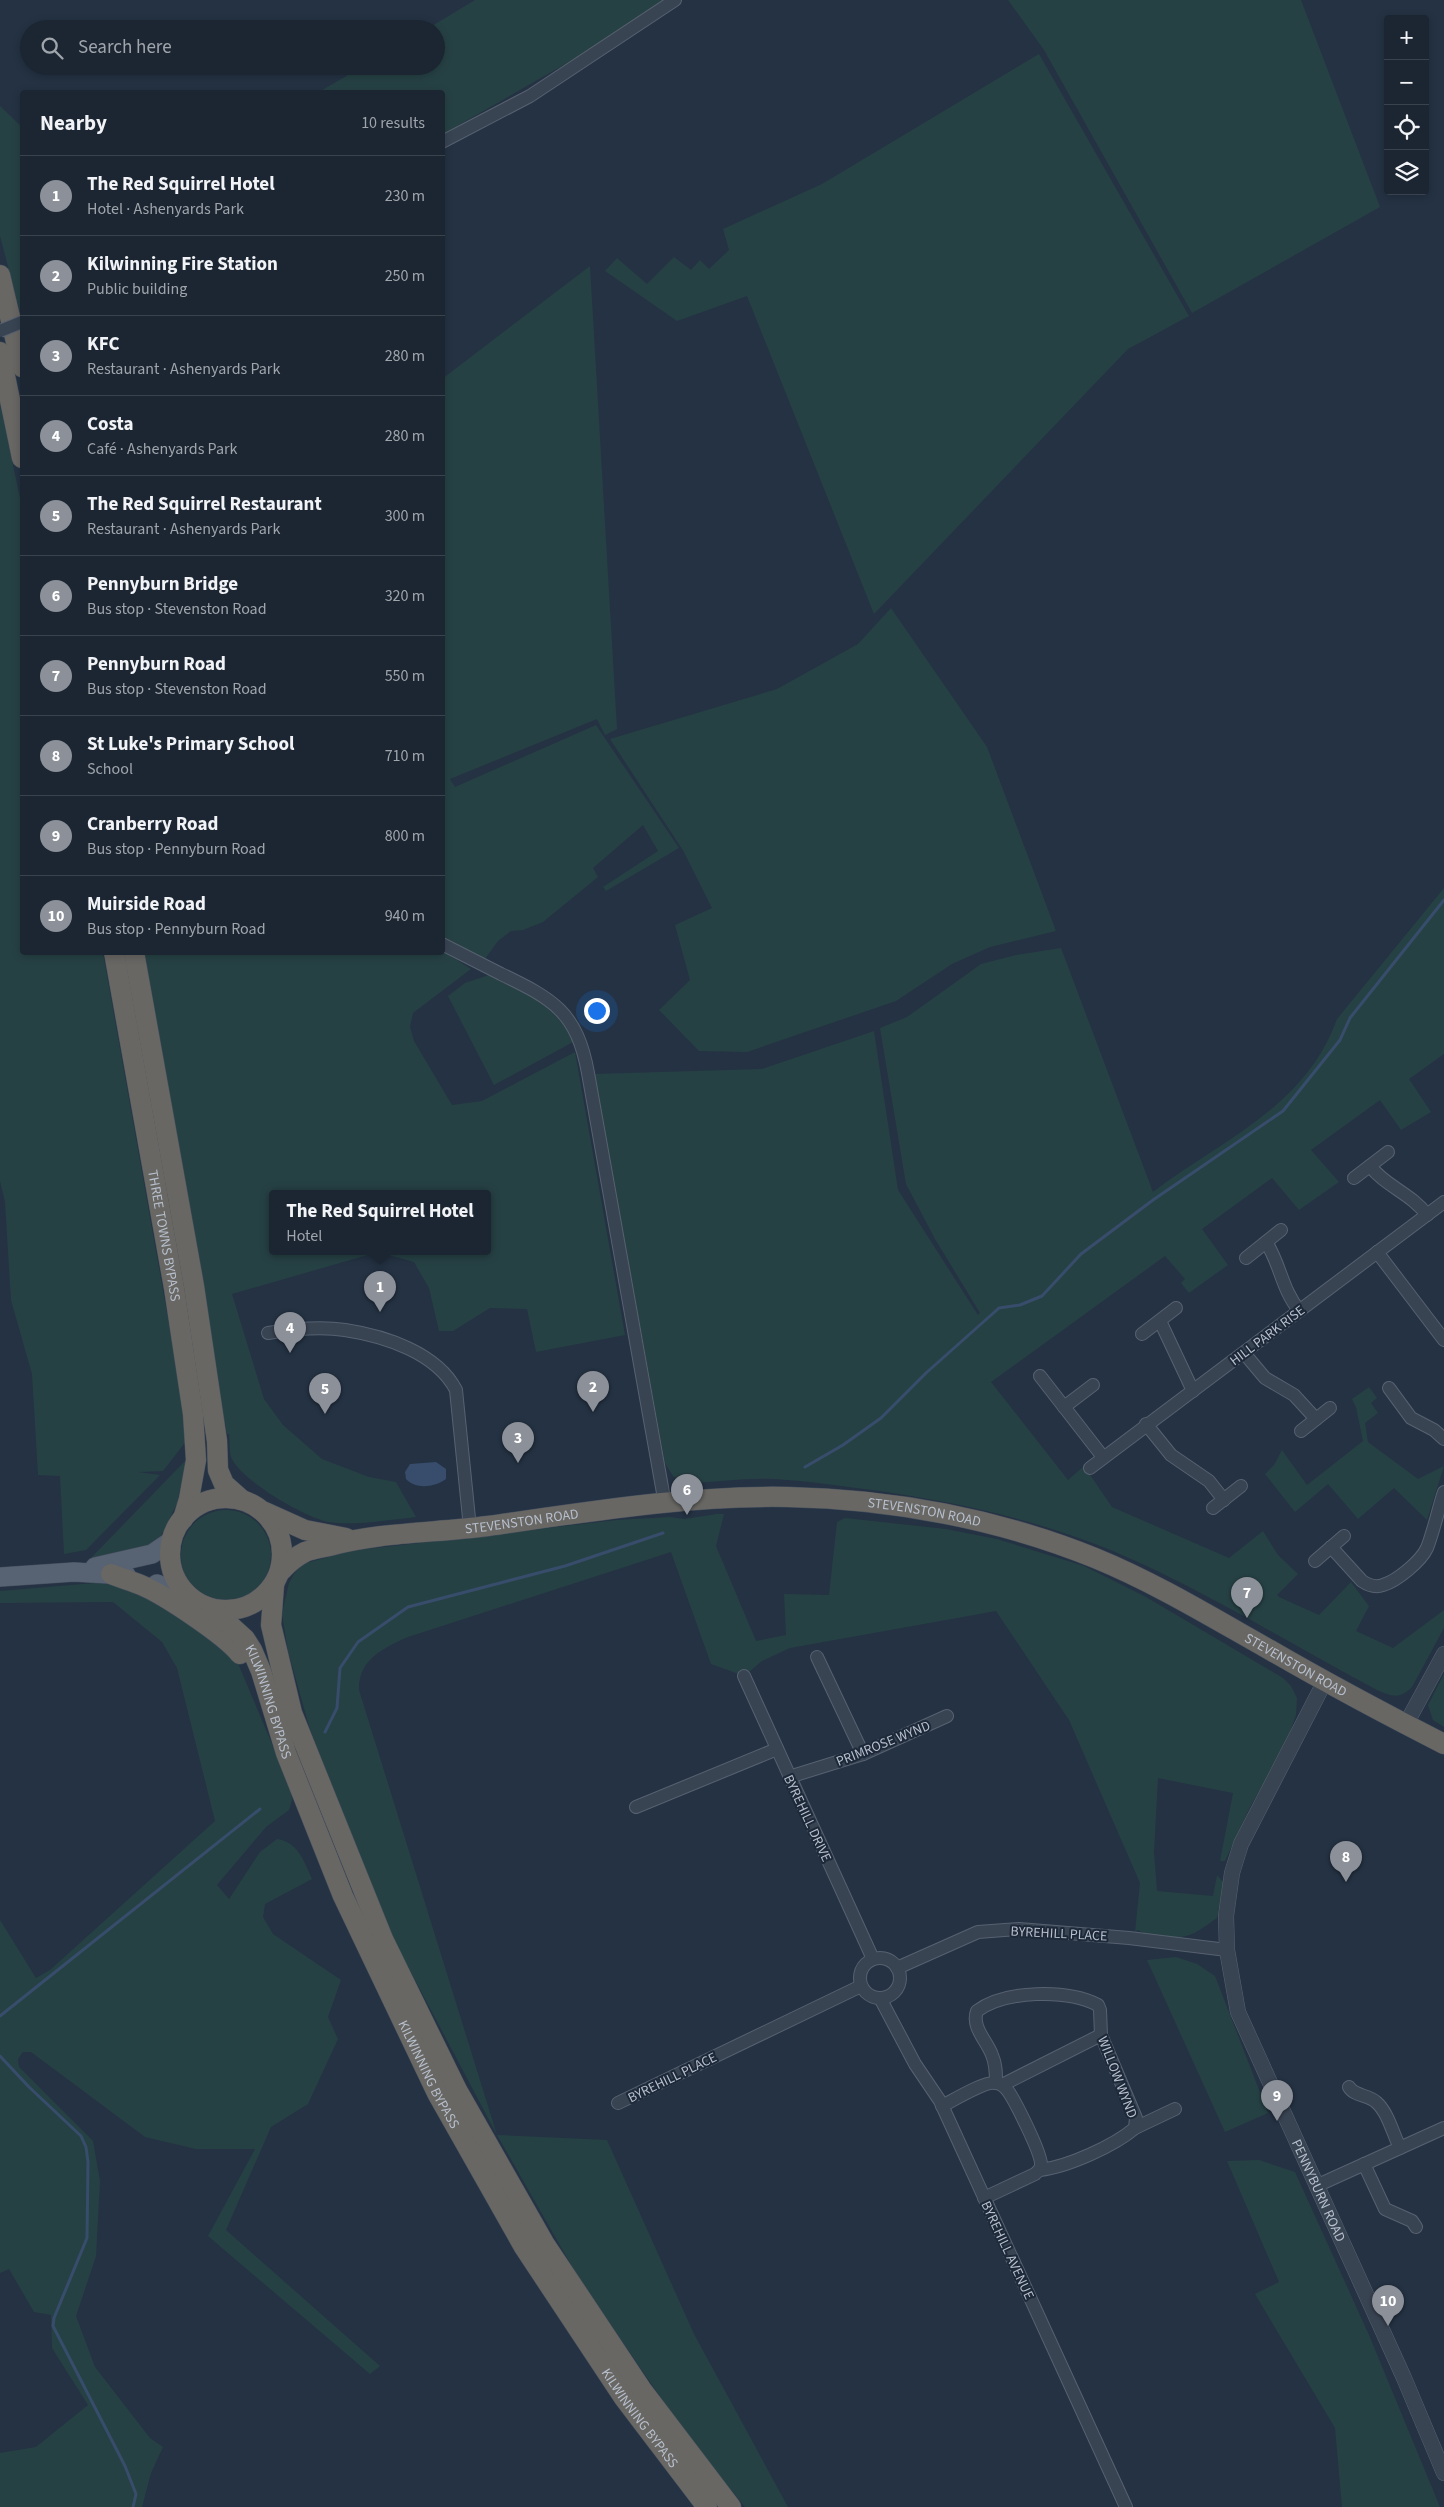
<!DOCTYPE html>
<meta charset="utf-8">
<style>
:root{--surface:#1b2632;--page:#242e3a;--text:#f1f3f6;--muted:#a0a5ac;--line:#39434d;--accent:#8c9099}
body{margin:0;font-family:"Source Sans 3",sans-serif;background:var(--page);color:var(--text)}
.controls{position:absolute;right:15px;top:15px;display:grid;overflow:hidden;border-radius:5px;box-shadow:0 2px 8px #0003}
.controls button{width:45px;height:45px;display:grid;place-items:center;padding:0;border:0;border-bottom:1px solid var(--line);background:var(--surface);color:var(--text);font:25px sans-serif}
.you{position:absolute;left:596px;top:1010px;width:18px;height:18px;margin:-12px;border:4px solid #fff;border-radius:50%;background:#1a73e8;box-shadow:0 0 0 8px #1a73e833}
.badge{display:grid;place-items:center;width:32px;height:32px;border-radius:50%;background:var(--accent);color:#fff;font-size:16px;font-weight:700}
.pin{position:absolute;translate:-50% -41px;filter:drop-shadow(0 1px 2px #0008)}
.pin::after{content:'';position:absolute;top:26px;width:18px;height:15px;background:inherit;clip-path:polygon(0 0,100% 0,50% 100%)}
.popup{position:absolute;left:269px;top:1190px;width:222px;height:65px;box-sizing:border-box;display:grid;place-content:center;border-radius:5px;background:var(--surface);filter:drop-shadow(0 1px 4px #0005);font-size:16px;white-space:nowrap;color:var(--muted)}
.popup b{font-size:19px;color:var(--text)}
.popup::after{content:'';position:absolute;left:50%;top:100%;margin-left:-10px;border:10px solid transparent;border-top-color:var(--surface)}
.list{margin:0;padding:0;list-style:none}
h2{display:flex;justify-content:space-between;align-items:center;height:65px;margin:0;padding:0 20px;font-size:21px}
h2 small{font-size:16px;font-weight:400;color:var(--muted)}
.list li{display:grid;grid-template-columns:32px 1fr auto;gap:15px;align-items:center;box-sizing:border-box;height:80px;padding:0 20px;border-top:1px solid var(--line)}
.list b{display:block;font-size:19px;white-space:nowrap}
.list p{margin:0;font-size:16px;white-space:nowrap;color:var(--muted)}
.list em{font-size:16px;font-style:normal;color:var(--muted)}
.icon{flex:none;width:28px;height:28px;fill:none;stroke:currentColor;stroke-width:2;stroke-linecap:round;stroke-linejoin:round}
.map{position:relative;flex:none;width:1444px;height:2507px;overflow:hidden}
.search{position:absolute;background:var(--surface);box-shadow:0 2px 8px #0003;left:20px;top:20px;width:425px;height:55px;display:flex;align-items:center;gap:12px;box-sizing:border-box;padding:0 18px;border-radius:28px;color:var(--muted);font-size:19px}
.panel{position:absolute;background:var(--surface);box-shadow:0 2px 8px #0003;left:20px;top:90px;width:425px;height:865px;border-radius:5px}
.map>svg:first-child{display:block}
.green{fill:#264144;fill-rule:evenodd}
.water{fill:#374d6b}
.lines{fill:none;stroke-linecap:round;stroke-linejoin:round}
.stream{stroke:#374d6b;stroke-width:3}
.minor-casing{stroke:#576170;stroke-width:14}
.tertiary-casing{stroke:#576170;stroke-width:16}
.primary-casing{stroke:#434c5c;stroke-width:20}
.trunk-casing{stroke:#444e5d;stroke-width:21}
.minor{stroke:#394453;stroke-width:12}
.tertiary{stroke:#394453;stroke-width:15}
.primary{stroke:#576373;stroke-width:19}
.trunk{stroke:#686764;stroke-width:20}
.minor-bridge-casing{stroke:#576170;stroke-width:14;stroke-linecap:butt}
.minor-bridge{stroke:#394453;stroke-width:12}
.labels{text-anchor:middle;stroke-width:4;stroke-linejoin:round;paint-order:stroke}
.street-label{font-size:14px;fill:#b6bfcc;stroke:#1d2838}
</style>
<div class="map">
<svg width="1444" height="2507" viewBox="0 0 1444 2507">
<rect width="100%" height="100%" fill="#243243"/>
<g class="green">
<polygon points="475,0 663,0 581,55 443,134 442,92 319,92 363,66 436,66 436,29 427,29"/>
<polygon points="1008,0 1301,0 1380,207 1192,313 1044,50"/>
<polygon points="1039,54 1189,316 1128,349 874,614 747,296 677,321 605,271 617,258 647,284 674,257 691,270 700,260 709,269 729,250 723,229 822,184"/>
<polygon points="0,106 22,127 22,310 20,312 0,236"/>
<polygon points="590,266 617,729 605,735 597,719 450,779 455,787 596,725 679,848 606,891 603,887 658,851 643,825 593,868 598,877 543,922 523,930 511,931 498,941 485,959 443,939 442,379"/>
<polygon points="0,404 22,507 22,952 103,953 185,1414 187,1440 163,1471 138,1472 160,1475 86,1550 64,1554 60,1476 38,1475 32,1374 11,1300 5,1202 0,1181"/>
<polygon points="891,608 987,747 1056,931 990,947 952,964 896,1001 747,1052 699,1051 659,1010 690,980 675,925 712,908 684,852 610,739 777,689 858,644"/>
<path d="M1444 888V1054L1409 1079 1431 1112 1401 1130 1380 1100 1311 1150 1339 1182 1299 1210 1272 1178 1202 1229 1228 1265 1189 1293 1181 1283 1185 1279 1165 1256 991 1382 1068 1480 1084 1466 1112 1507 1229 1558 1263 1531 1278 1555 1298 1574 1277 1595 1279 1597 1319 1615 1351 1582 1369 1606 1356 1631 1393 1648 1444 1610V1628L1412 1687C1399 1700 1392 1696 1377 1690 1290 1644 1205 1590 1113 1551 1035 1519 956 1502 873 1490 840 1486 808 1481 775 1479 745 1478 714 1482 685 1484L673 1476 665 1463 594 1074 762 1069 874 1031 898 1190 978 1315 980 1313 935 1239 906 1184 880 1028 907 1017 981 964 1016 955 1061 948 1153 1192C1222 1139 1305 1108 1337 1019Z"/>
<path d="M443 951 471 969 413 1013 410 1027 414 1041 452 1105 482 1101 575 1052 625 1335 536 1352 527 1309 490 1308 453 1331H439L429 1288 414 1262 378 1252 232 1294 264 1399 283 1425 322 1459 369 1477 396 1482 416 1517C387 1520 356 1526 328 1522 304 1517 240 1480 231 1457 229 1451 230 1441 229 1434H227L225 1422H221L217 1373 144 953ZM272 1193H488V1251H272Z"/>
<path d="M489 975C523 992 557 1005 573 1042L494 1085 448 996 465 983Z"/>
<polygon points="1369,1387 1377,1398 1371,1403 1378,1413 1365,1423 1368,1442 1418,1479 1444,1466 1427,1520 1394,1488 1358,1519 1328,1484 1295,1512 1265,1474 1274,1465 1282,1450 1307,1485 1363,1441 1356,1407 1352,1399"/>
<polygon points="187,1459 177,1504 157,1543 124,1554 90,1559"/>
<circle cx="226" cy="1555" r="45"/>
<path d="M717 1514H724L716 1546 756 1641 786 1635 784 1594 829 1595 837 1522 845 1518 946 1529 997 1539 1084 1566 1146 1597 1283 1678 1291 1686 1297 1698 1296 1715 1285 1746 1250 1807 1225 1861H1220L1233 1793 1158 1778 1154 1852 1157 1891 1213 1896 1217 1875 1224 1883 1217 1918C1194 1934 1189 1940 1160 1936 1152 1935 1145 1935 1138 1930L1135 1932 1140 1883 1069 1720 996 1611 790 1648 762 1661 744 1676 711 1664 671 1552 408 1637C383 1648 358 1660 359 1690L497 2135 607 2140 694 2334 788 2507H745L685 2433 578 2277 497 2135 387 1927 347 1829 309 1726 288 1651 282 1614 289 1583 294 1574 303 1564 349 1551 617 1520 670 1517 684 1519Z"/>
<path d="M107 1582 161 1601 237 1661 291 1789 292 1800 289 1810 266 1827 217 1885 229 1899 260 1852 277 1839C298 1842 304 1861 312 1879L265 1904 263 1917 273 1934 341 1980 328 2017 338 2039 308 2104 271 2127 226 2230 380 2366 370 2374 208 2236 255 2149H196L145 2137 31 2052H23L18 2059 19 2067 93 2141 100 2181 96 2256 76 2316 95 2367 150 2438 163 2447 151 2473 142 2507H0V2453L36 2447 88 2405 52 2348 51 2315 34 2312 9 2269 0 2273V1920L36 1978 50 1970 215 1821 177 1668 162 1642 113 1602 0 1603V1591Z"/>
<polygon points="1444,1674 1444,1727 1433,1720 1428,1705"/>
<polygon points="1176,1957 1197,1964 1215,1976 1268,2113 1225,2132 1147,1960"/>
<polygon points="1259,2160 1295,2172 1369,2335 1440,2507 1342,2507 1335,2428 1255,2294 1279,2282 1227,2161"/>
</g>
<path class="water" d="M436 1462 446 1469V1479C435 1487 416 1490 406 1479L405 1472 410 1464Z"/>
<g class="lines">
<g class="stream">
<polyline points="805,1467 843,1445 881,1418 926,1373 999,1308 1020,1305 1042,1296 1081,1254 1153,1200 1283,1111 1340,1040 1350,1018 1444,900"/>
<polyline points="325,1732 337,1708 340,1668 358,1642 408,1607 565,1566 663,1533"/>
<polyline points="0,2016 260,1809"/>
<polyline points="0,2056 29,2087 81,2136 86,2147 88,2162 87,2238 54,2318 53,2326 125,2466 136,2494 133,2507"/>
</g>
<defs>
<g id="minor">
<polyline points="442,142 530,96 675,0"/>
<path d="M442 944C462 954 481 964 501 974 553 999 577 1012 588 1073L665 1504"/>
<path d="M1370 1166C1385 1186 1412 1194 1427 1215"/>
<polyline points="1354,1178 1388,1152"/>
<path d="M1266 1242C1280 1263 1282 1290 1299 1310"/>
<polyline points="1377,1252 1444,1340"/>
<polyline points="1246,1258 1281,1230"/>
<polyline points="1160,1321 1193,1391"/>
<path d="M268 1333C293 1329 319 1326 345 1330 385 1336 437 1353 456 1390L470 1528"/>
<polyline points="1142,1334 1176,1308"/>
<polyline points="1244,1353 1265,1378 1294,1395 1316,1419"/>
<polyline points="1040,1376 1103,1457"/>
<polyline points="1389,1388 1411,1418 1434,1430 1444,1439"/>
<polyline points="1064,1407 1093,1385"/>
<polyline points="1146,1424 1171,1455 1209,1481 1224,1500"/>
<polyline points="1301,1431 1330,1408"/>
<polyline points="1090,1468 1444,1202"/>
<polyline points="1213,1508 1241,1486"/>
<path d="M1331 1547 1362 1581C1368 1585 1375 1588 1383 1585 1397 1581 1421 1561 1427 1548 1434 1530 1438 1510 1444 1492"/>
<polyline points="1315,1561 1344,1536"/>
<polyline points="817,1657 863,1754"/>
<polyline points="744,1676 873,1959"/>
<polyline points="789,1777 863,1754 947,1716"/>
<polyline points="636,1807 777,1749"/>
<circle cx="880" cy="1978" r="20"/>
<polyline points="897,1968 978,1932 1019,1929 1129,1938 1227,1950"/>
<polyline points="880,1998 915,2064 940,2101 1126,2507"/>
<path d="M996 2083C996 2073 996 2064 992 2055 987 2041 971 2027 977 2011 1005 1990 1067 1989 1098 2005L1100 2010 1101 2035 1136 2118 1135 2128C1114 2146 1067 2167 1040 2170"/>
<polyline points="1002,2085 1101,2035"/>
<path d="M1349 2087C1354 2096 1369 2095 1376 2102 1388 2112 1393 2134 1400 2148"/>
<polyline points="618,2103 861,1986"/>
<path d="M942 2106C952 2101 985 2081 995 2083 1000 2083 1005 2087 1008 2091 1015 2101 1042 2154 1041 2165 1041 2169 1038 2171 1035 2174L984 2198"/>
<polyline points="1135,2128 1175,2109"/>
<polyline points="1364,2164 1385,2209 1412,2221 1416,2227"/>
<polyline points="1316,2186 1444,2128"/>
</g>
<g id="tertiary">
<path id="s1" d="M1325 1681 1241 1844 1232 1873 1226 1916 1227 1950 1238 2012 1404 2378 1444 2473"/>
<polyline points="1406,1724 1444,1654"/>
</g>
<g id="primary">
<polyline points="95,1567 152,1554 171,1541"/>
<polyline points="0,1577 74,1572 126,1575"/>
<polyline points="157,1584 194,1601"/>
</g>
<g id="trunk">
<polyline points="0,275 22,367"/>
<polyline points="0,352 22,458"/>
<path id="s2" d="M114 952 174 1288 193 1414 196 1460 189 1499 183 1519"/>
<polyline points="134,952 194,1286 217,1441 218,1470 224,1484 242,1500"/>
<circle cx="226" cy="1554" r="56"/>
<polyline points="265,1512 305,1530 346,1538"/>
<path id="s3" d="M281 1571C288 1563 295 1557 305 1552 312 1549 321 1548 329 1546 380 1532 435 1533 488 1526 587 1512 688 1495 788 1497 892 1499 999 1519 1095 1558 1156 1583 1213 1618 1270 1650 1327 1683 1385 1714 1444 1744"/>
<path d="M111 1574C121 1578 131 1581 141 1585 163 1594 225 1635 240 1654"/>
<polyline points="274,1585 271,1625 292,1713 383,1939 457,2090 544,2243 642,2390 731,2507"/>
<path id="s4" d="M212 1609 245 1639 252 1650 261 1671 286 1753 343 1896 437 2093 524 2247 624 2398 707 2507"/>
</g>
</defs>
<use href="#minor" class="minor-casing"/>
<use href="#tertiary" class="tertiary-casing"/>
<use href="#primary" class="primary-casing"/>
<use href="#trunk" class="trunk-casing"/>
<use href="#minor" class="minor"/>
<use href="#tertiary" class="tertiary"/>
<use href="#primary" class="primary"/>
<use href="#trunk" class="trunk"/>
<defs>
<polyline id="minor-bridge" points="0,331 22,322"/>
</defs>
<use href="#minor-bridge" class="minor-bridge-casing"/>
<use href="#minor-bridge" class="minor-bridge"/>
</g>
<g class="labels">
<g class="street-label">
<text dy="5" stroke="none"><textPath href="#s2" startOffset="288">THREE TOWNS BYPASS</textPath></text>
<text transform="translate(1267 1335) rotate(-37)" y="5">HILL PARK RISE</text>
<text dy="5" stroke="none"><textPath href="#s3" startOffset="655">STEVENSTON ROAD</textPath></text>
<text dy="5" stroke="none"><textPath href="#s3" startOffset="250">STEVENSTON ROAD</textPath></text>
<text dy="5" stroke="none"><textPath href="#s3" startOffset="1060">STEVENSTON ROAD</textPath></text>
<text dy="5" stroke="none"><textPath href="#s4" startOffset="112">KILWINNING BYPASS</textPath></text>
<text transform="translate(883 1743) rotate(-22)" y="5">PRIMROSE WYND</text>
<text transform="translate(808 1818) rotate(65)" y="5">BYREHILL DRIVE</text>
<text transform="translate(1059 1933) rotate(3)" y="5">BYREHILL PLACE</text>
<text dy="5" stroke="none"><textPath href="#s4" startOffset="518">KILWINNING BYPASS</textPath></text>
<text transform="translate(672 2077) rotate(-26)" y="5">BYREHILL PLACE</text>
<text transform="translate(1118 2077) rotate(69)" y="5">WILLOW WYND</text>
<text dy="5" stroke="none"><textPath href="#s1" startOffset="550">PENNYBURN ROAD</textPath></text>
<text transform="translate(1008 2250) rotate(65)" y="5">BYREHILL AVENUE</text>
<text dy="5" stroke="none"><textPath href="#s4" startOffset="922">KILWINNING BYPASS</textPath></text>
</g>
</g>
</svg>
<div class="controls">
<button>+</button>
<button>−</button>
<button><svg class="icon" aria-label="locate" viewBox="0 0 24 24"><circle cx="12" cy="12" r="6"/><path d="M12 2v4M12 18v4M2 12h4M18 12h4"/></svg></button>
<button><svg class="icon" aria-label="layers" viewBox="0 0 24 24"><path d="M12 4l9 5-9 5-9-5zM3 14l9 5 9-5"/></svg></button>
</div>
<div class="you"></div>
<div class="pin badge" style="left:380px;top:1312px">1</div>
<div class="popup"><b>The Red Squirrel Hotel</b>Hotel</div>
<div class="pin badge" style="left:593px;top:1412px">2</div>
<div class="pin badge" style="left:518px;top:1463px">3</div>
<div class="pin badge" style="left:290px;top:1353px">4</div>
<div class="pin badge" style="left:325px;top:1414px">5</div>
<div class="pin badge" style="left:687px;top:1515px">6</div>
<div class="pin badge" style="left:1247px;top:1618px">7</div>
<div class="pin badge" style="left:1346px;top:1882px">8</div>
<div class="pin badge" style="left:1277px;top:2121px">9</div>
<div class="pin badge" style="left:1388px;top:2326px">10</div>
<div class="search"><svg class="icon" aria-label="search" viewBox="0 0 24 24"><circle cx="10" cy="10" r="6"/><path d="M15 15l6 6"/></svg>Search here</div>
<section class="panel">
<h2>Nearby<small>10 results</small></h2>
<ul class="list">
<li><span class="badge">1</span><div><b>The Red Squirrel Hotel</b><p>Hotel · Ashenyards Park</p></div><em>230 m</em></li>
<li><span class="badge">2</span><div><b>Kilwinning Fire Station</b><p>Public building</p></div><em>250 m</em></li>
<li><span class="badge">3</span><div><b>KFC</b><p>Restaurant · Ashenyards Park</p></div><em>280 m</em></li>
<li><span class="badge">4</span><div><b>Costa</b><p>Café · Ashenyards Park</p></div><em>280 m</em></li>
<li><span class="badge">5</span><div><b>The Red Squirrel Restaurant</b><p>Restaurant · Ashenyards Park</p></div><em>300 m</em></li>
<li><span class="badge">6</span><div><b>Pennyburn Bridge</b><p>Bus stop · Stevenston Road</p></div><em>320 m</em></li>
<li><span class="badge">7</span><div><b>Pennyburn Road</b><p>Bus stop · Stevenston Road</p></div><em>550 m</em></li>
<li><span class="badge">8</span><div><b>St Luke's Primary School</b><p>School</p></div><em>710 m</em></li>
<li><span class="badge">9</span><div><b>Cranberry Road</b><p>Bus stop · Pennyburn Road</p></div><em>800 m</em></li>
<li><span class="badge">10</span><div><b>Muirside Road</b><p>Bus stop · Pennyburn Road</p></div><em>940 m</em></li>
</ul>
</section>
</div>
